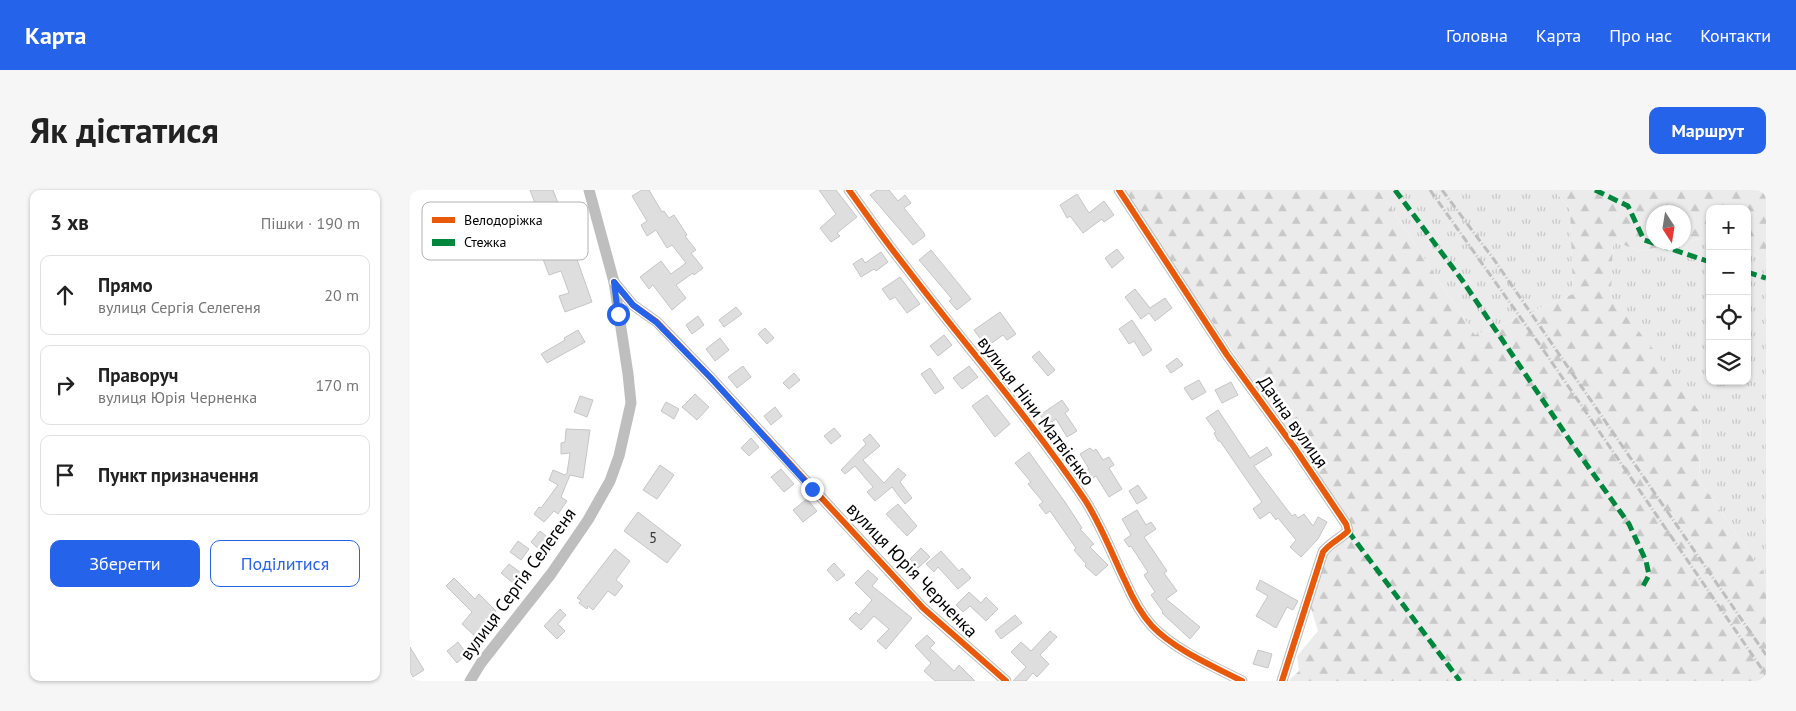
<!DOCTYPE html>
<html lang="uk">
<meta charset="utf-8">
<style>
:root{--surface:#fff;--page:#f6f6f6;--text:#222;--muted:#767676;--line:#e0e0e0;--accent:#2563eb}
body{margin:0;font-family:"PT Sans",sans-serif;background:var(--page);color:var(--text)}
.controls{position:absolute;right:15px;top:15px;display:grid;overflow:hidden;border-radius:10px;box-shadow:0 1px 4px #0004}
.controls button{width:45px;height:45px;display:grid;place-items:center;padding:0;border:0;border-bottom:1px solid var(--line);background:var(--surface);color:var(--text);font:25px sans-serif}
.compass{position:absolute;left:1236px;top:15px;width:45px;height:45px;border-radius:50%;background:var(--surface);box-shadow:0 1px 4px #0004;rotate:168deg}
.stop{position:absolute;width:15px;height:15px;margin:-11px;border:4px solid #2563eb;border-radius:50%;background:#fff}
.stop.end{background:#2563eb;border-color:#fff;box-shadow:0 1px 5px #0008}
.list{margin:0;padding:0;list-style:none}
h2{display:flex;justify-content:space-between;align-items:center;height:65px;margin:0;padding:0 20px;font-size:21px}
h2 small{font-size:16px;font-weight:400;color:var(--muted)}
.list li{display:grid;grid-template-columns:32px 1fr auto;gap:15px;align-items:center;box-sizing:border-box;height:80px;margin:0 10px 10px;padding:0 10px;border:1px solid var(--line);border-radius:10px}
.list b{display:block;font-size:19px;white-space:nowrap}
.list p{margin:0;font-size:16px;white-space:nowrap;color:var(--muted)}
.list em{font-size:16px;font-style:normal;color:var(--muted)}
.actions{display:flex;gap:10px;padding:15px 20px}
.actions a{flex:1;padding:11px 0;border:1px solid var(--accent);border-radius:10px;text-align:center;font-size:18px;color:var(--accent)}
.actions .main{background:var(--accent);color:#fff}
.icon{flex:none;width:28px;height:28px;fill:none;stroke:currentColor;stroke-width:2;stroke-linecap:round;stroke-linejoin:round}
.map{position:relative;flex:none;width:1356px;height:491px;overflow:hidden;border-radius:10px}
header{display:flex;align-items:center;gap:30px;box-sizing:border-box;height:70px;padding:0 25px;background:var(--accent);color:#fff}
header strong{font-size:24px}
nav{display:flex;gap:28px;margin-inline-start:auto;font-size:18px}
.intro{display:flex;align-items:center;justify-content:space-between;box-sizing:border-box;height:120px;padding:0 30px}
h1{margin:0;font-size:35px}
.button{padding:12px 22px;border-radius:10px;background:var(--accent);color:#fff;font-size:18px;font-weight:700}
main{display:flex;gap:30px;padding:0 30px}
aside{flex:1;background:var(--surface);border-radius:10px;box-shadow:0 1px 4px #0004}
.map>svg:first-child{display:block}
.grass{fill:url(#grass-tufts)}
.forest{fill:url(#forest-firs);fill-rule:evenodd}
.building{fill:#dedede;stroke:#c6c6c6}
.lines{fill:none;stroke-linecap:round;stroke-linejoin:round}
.minor{stroke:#bebebe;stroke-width:11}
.rail{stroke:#bebebe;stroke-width:3;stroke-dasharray:8 2.5 1 2.5;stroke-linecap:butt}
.quiet{stroke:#00873e;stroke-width:5;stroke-dasharray:10 5;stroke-linecap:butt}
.cycleway-casing{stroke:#fff;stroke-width:9}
.cycleway{stroke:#e8590c;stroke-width:6}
.route{stroke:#2563eb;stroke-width:6}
.labels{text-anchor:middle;stroke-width:5;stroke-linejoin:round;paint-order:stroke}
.number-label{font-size:15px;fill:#383838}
.street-label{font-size:18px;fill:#000;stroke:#fff}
.key{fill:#fff;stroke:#b2b2b2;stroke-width:1}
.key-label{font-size:14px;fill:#000}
</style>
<header>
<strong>Карта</strong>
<nav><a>Головна</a><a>Карта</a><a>Про нас</a><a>Контакти</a></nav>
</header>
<div class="intro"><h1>Як дістатися</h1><a class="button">Маршрут</a></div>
<main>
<aside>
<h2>3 хв<small>Пішки · 190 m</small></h2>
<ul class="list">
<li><svg class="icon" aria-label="ahead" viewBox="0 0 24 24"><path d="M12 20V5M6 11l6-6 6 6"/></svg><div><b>Прямо</b><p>вулиця Сергія Селегеня</p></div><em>20 m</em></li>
<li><svg class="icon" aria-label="right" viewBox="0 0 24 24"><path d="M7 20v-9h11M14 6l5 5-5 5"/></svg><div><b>Праворуч</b><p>вулиця Юрія Черненка</p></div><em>170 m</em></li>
<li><svg class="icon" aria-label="arrive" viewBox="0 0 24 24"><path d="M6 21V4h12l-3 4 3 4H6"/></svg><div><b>Пункт призначення</b></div></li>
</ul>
<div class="actions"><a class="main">Зберегти</a><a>Поділитися</a></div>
</aside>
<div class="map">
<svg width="1356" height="491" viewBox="0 0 1356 491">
<defs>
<pattern id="grass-tufts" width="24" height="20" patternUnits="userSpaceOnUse" patternTransform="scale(1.25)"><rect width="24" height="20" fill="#ebebeb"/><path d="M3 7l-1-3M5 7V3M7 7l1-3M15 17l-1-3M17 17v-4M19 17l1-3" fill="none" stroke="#c8c8c8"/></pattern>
<pattern id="forest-firs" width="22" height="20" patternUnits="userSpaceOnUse" patternTransform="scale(1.25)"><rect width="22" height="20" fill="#ebebeb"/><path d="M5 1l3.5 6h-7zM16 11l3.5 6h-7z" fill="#c8c8c8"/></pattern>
</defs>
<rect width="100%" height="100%" fill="#fff"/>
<g class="grass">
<polygon points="969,0 1144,0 1160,19 1163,104 1065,145"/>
<polygon points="1300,47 1300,191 1337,191 1337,59 1356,73 1356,387 1289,290 1291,224 1201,107 1203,51 1230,61"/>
</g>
<path class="forest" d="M712 0H969L1065 145 1163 104 1160 19 1144 0H1356V73L1337 59V19H1300V47L1230 61 1203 51 1201 107 1243 159 1291 224 1289 290 1356 387V491H878L889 481 887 466 908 441 900 415 919 360 938 349 942 336ZM1244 22H1274V52H1244Z"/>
<g class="building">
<polygon points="120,0 143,0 156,34 110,52 103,34 129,24"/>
<polygon points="232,0 239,0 252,22 254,21 259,28 264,25 277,45 275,46 286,60 281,63 293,78 284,85 283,83 266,95 276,108 262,120 243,95 239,99 230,87 251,71 261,84 276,73 262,55 257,58 246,40 237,46 231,35 237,31 222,6"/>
<polygon points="409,0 426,0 447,27 427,43 430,46 421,52 410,38 426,24"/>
<polygon points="467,0 479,0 488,11 495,5 501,13 494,18 514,43 515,46 503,55 460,5"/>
<polygon points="667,4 679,23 694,11 704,25 694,32 692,29 673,43 660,26 657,28 650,15"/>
<polygon points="163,58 182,112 155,122 149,106 159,103 151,81 139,85 133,69"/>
<polygon points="707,59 714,68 702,78 695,68"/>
<polygon points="521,60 561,109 547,120 539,111 542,109 509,70"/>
<polygon points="471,62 478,72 466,81 464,79 451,87 443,74 452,68 455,73"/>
<polygon points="490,87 510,114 497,123 485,107 480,110 472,99"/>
<polygon points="725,99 740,118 755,108 762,118 745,131 739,123 731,129 715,107"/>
<polygon points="326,117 332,124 314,137 309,130"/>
<polygon points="590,122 606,144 597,150 593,145 576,157 564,140"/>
<polygon points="288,126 294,135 282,144 276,135"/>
<polygon points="722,130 742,160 733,166 724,151 719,154 709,139"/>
<polygon points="355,138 364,148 357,154 348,144"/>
<polygon points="168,140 175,152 137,173 131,164 155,150 154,148"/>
<polygon points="534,145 542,155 528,166 520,156"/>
<polygon points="310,148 319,160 305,171 296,159"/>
<polygon points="629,161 645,180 638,186 622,167"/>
<polygon points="767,168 773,175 761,183 756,176"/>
<polygon points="333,176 341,187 327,198 318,187"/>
<polygon points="559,176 568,187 552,199 543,188"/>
<polygon points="520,178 534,198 525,204 511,184"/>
<polygon points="384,183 390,190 379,199 373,193"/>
<polygon points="789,190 796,202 782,210 774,198"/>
<polygon points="821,192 828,205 812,213 805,200"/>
<polygon points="285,204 299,217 287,230 272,217"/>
<polygon points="577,205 600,234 585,247 562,216"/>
<polygon points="170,206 183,210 177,227 164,222"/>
<polygon points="652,210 659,220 655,223 667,241 657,247 646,229 637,235 630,225"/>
<polygon points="256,212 269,219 264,229 251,221"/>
<polygon points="365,217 372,226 361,235 354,226"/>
<polygon points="808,220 840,268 857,257 862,265 844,276 882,326 885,324 888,328 894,324 903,336 908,327 917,332 908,349 891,367 880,357 886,350 868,328 866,330 860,322 850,329 843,319 852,312 810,251 808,251 804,243 806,242 796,228"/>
<polygon points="424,238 431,246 421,254 414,246"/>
<polygon points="156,239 180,240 173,288 160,285 151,307 157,311 148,324 144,321 134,332 124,324 129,317 131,318 148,295 139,290 143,280 155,285 157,283 160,263 151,264 151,253 155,252"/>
<polygon points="460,244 470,256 453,270 474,293 488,278 496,285 490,292 502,308 495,314 482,297 465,311 457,302 463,297 445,276 435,284 431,280 456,254 453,250"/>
<polygon points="341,248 349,257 339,266 331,258"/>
<polygon points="680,258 683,261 686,259 693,270 699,267 704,275 699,278 712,299 699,307 686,286 675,293 670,285 679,279 670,264"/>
<polygon points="619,262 655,312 672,338 670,339 684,354 680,357 698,375 686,386 675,376 676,374 664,360 666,358 640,321 636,324 629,315 633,312 618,294 621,292 605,273"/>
<polygon points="250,275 264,285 247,309 233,300"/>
<polygon points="371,279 384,294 374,302 361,287"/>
<polygon points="728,295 737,308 727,314 719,301"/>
<polygon points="397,309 407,321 393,332 383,320"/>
<polygon points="488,314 507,336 497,346 476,324"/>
<polygon points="727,320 736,335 741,332 746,339 734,347 757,381 754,383 767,401 756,409 790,437 780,449 752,423 753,422 741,405 745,402 734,385 738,382 721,356 719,357 714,350 721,345 712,329"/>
<polygon points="228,322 271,355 257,373 214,341"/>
<polygon points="130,341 141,350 132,362 121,352"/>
<polygon points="108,351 119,359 111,370 100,362"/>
<polygon points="511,358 520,367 508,378 500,369"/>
<polygon points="205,359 220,371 206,390 213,396 205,406 198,401 183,420 178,416 177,419 169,413 171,410 167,408"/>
<polygon points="531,361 549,381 552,378 561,388 548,399 528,377 524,382 516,374"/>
<polygon points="424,373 435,385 427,391 417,380"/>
<polygon points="99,374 111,383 103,393 91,383"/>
<polygon points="458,380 468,389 462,396 502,428 476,459 467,451 479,439 464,426 451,440 439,429 446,422 449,425 462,410 445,393"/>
<polygon points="44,388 65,409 69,404 86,421 69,438 72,441 66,447 52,434 62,422 36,396"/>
<polygon points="850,390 888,411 883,420 877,417 866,438 846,426 858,406 846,399"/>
<polygon points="559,402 571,413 576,407 588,419 576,431 560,416 553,422 546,415"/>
<polygon points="150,419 156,425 148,434 155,441 147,449 134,436"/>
<polygon points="605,425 612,433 591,449 585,441"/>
<polygon points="640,441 647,447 630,465 639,474 627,487 623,483 616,491 603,491 616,477 601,462 611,452 621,461"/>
<polygon points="517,445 525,453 520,458 544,481 549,475 565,491 525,491 514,481 521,473 505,456"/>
<polygon points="48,452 57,464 47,473 37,461"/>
<polygon points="0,457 14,480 3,487 0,482"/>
<polygon points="848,460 862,464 858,478 843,474"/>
</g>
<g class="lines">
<g class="minor">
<path d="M439 0C457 25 475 51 495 76 554 154 620 228 675 310 691 335 702 364 715 391 722 407 730 423 742 436 765 460 803 476 832 491"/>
<path d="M709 0 817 165 884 257 936 334 938 341C930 349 920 353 913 362L872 491"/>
<polyline points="204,92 223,115 247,132 300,187 513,418 596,491"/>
<polyline points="60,491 71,473 141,384 178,330 200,291 209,266 221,213 218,184 204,92 179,0"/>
</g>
<g class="rail">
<polyline points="1020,0 1132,158 1356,485"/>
<polyline points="1032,0 1085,71 1356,465"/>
</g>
<g class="quiet">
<polyline points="985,0 1052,90 1167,261 1219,334 1236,371 1239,385 1232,398"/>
<polyline points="1185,0 1218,16 1234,50 1300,72"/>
<polyline points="1337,82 1356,88"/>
<polyline points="938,341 1050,491"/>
</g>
<defs>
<g id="cycleway">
<path d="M439 0C457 25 475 51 495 76 554 154 620 228 675 310 691 335 702 364 715 391 722 407 730 423 742 436 765 460 803 476 832 491"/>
<path d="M709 0 817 165 884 257 936 334 938 341C930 349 920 353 913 362L872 491"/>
<polyline points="204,92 223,115 247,132 300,187 513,418 596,491"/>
</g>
</defs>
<use href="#cycleway" class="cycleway-casing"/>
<use href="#cycleway" class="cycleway"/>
</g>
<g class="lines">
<polyline class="route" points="208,124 204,92 223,115 246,132 300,187 402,299"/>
</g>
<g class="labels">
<g class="number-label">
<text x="243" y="353">5</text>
</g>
<g class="street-label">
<text transform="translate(626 221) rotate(53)" y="6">вулиця Ніни Матвієнко</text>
<text transform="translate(883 232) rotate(55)" y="6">Дачна вулиця</text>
<text transform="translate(502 380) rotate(46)" y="6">вулиця Юрія Черненка</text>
<text transform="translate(108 394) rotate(-54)" y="6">вулиця Сергія Селегеня</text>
</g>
</g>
<rect x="12" y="12" width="166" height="58" rx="8" class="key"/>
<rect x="22" y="27" width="23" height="6" fill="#e8590c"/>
<rect x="22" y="49" width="23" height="7" fill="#00873e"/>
<g class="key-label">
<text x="54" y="35">Велодоріжка</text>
<text x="54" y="57">Стежка</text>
</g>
</svg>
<div class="controls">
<button>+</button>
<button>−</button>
<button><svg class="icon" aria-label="locate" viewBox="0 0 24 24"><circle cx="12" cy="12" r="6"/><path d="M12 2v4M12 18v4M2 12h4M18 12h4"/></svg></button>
<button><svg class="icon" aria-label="layers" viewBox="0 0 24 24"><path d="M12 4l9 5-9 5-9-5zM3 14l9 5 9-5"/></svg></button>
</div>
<svg class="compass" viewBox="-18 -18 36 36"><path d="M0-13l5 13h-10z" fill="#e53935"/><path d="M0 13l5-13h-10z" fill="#767676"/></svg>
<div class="stop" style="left:208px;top:124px"></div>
<div class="stop end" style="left:402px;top:299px"></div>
</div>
</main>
